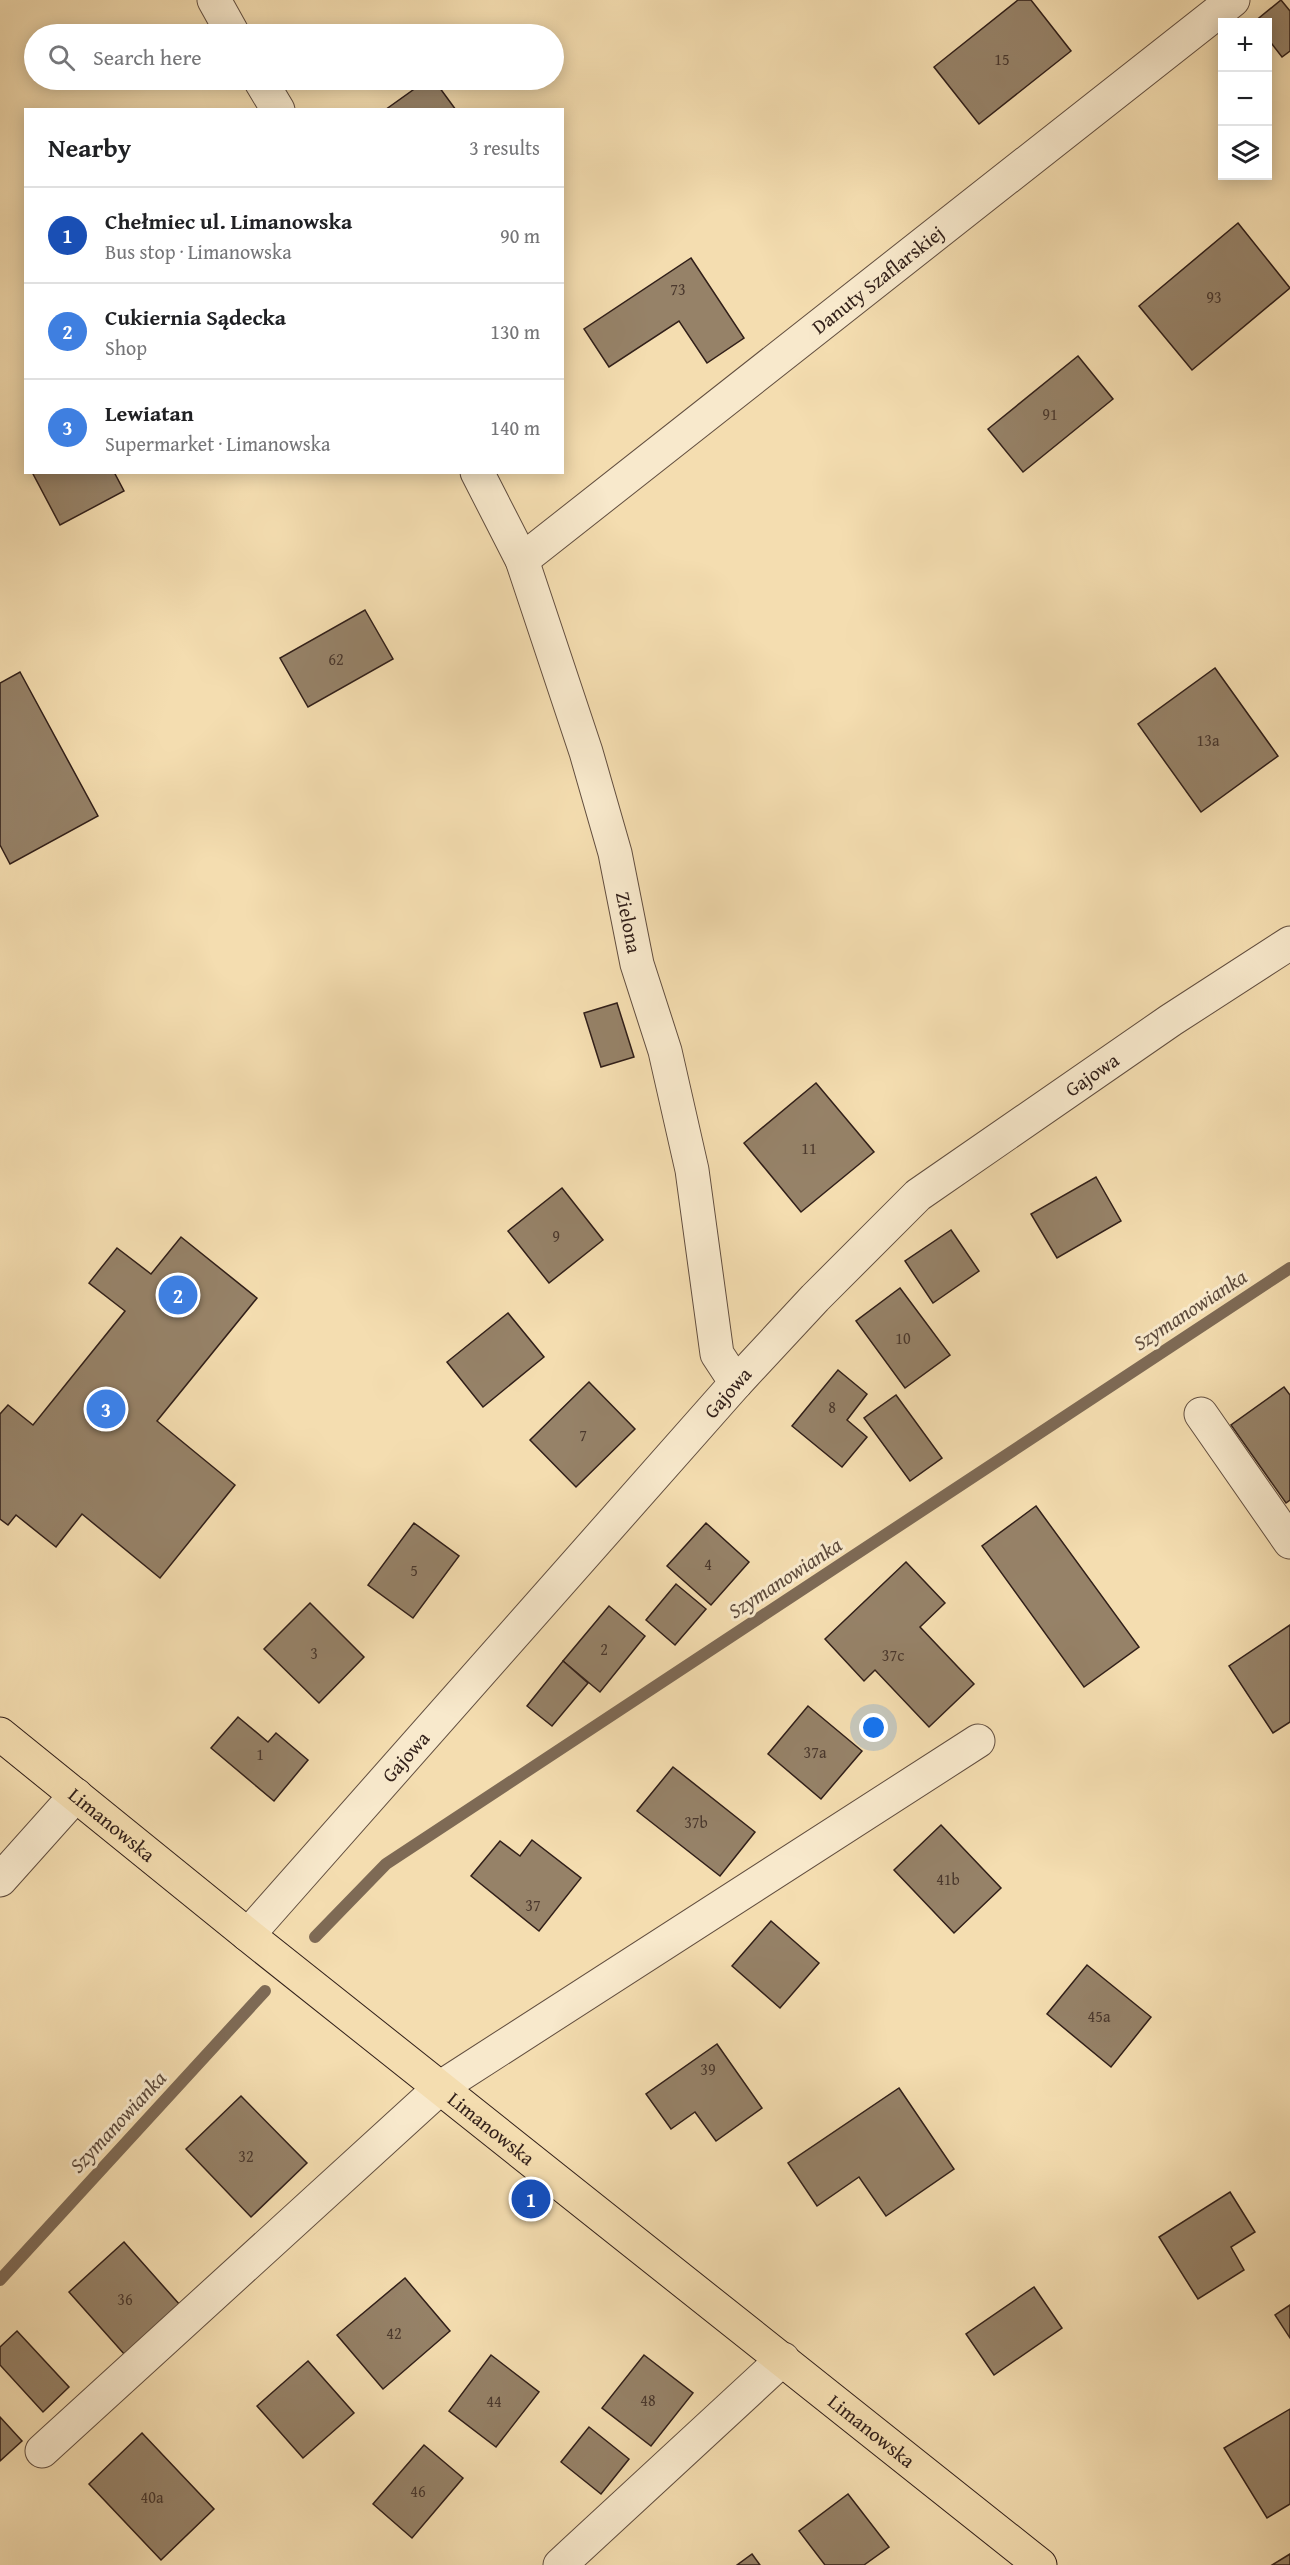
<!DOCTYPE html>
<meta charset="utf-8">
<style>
:root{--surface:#fff;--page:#f2f2f2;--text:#202124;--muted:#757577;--line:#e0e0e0;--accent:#0b8043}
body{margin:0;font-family:"Gentium Book Plus",serif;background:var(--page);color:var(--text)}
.controls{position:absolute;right:18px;top:18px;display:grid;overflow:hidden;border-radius:0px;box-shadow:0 3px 15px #0003}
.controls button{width:54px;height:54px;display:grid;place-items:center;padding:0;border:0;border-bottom:2px solid var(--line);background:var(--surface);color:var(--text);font:30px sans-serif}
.you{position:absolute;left:874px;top:1728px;width:21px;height:21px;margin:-15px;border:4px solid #fff;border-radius:50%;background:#1a73e8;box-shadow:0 0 0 9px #1a73e833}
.badge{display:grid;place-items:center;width:39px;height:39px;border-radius:50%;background:var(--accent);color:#fff;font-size:20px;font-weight:700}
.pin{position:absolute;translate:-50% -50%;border:3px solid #fff;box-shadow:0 2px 6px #0006}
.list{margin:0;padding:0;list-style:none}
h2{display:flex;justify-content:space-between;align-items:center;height:78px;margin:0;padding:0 24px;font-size:26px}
h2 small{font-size:20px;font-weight:400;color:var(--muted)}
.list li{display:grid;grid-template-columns:39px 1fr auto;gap:18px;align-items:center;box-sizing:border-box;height:96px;padding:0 24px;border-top:2px solid var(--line)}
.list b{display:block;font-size:22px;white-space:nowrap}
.list p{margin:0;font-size:20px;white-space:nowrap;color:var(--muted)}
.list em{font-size:20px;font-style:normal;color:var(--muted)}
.icon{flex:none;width:33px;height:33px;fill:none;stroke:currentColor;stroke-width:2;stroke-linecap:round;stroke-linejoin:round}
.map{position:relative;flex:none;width:1290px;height:2565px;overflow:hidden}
.search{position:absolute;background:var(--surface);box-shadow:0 3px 15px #0003;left:24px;top:24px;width:540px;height:66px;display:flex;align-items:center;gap:15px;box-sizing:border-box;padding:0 21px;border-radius:33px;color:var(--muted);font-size:22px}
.panel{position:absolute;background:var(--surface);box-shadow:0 3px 15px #0003;left:24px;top:108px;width:540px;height:366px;border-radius:0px}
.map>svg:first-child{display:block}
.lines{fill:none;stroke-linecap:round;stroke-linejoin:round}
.stream{stroke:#7e6a55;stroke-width:12}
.building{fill:#968268;stroke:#311f19;stroke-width:1.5}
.minor-casing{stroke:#624e3f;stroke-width:35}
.major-casing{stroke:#311f19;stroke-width:35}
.minor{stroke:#f8e9cc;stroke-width:33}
.major{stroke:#f4ddb0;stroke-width:33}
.labels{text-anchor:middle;stroke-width:6;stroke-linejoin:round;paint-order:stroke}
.number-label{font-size:16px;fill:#4a382d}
.street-label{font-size:20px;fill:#311f19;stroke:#f8e9cc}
.water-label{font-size:21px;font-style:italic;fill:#5e4b3c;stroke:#f8e9cc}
</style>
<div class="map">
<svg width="1290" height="2565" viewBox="0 0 1290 2565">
<rect width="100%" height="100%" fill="#f4ddb0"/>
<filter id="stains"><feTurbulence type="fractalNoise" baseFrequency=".00333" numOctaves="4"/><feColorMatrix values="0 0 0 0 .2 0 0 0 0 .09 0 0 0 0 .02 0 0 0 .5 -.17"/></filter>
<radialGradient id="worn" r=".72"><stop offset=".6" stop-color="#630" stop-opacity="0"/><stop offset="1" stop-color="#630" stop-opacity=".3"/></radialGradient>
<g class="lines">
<g class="stream">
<polyline points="315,1937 386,1864 1290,1268"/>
<polyline points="0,2280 265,1991"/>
</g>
</g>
<g class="building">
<polygon points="1018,0 1031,0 1071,51 979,124 934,67"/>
<polygon points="1281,0 1290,11 1290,51 1282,57 1268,39 1268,22 1254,22"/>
<polygon points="427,80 434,80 456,110 385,110"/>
<polygon points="1238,223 1290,288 1192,370 1139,306"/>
<polygon points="691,258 744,338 707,363 679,321 609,367 584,329"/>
<polygon points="1078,356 1113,399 1023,472 988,429"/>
<polygon points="32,472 114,472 124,491 60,525"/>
<polygon points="365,610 393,659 308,707 280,658"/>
<polygon points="1215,668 1278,756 1201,812 1138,724"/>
<polygon points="20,672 98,816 10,864 0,845 0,683"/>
<polygon points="617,1003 634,1057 601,1067 584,1013"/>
<polygon points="816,1083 874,1152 801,1212 744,1143"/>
<polygon points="1096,1177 1121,1221 1057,1258 1031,1214"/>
<polygon points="562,1188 603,1240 549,1283 508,1231"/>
<polygon points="951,1230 979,1271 933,1303 905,1261"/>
<polygon points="181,1237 257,1298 157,1421 235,1485 160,1578 82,1514 56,1547 16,1515 8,1525 0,1519 0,1414 8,1405 33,1425 125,1311 89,1283 117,1248 151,1274"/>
<polygon points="900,1288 950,1355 905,1388 856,1321"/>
<polygon points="508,1313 544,1357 483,1407 447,1362"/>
<polygon points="838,1370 867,1394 847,1420 867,1437 842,1467 792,1426"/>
<polygon points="589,1382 635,1429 576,1487 530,1440"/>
<polygon points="1284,1387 1290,1395 1290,1500 1286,1503 1231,1425"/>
<polygon points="896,1395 942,1458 910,1481 864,1418"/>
<polygon points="1036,1506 1139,1647 1084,1687 982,1546"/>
<polygon points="414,1523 459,1556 413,1618 368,1585"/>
<polygon points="706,1523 749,1562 711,1605 667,1566"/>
<polygon points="906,1562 945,1603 920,1627 974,1684 929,1727 875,1670 864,1681 825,1639"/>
<polygon points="676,1584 706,1609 675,1645 646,1620"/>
<polygon points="310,1603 364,1657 319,1703 264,1649"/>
<polygon points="609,1606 645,1636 600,1692 563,1661"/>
<polygon points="1290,1625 1290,1722 1273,1733 1229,1666"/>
<polygon points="563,1661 588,1683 552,1726 527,1706"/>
<polygon points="808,1706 862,1751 821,1799 768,1754"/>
<polygon points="238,1717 268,1742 276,1733 308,1760 274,1801 211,1748"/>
<polygon points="673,1767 755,1832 720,1876 637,1811"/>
<polygon points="941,1825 1001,1888 954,1933 894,1870"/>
<polygon points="532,1840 581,1878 539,1931 471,1876 500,1841 520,1856"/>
<polygon points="771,1921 819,1963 780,2008 732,1966"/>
<polygon points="1087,1965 1151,2017 1111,2067 1047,2014"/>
<polygon points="717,2044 762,2108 716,2141 695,2112 671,2129 646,2094"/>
<polygon points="899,2088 954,2169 886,2216 859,2177 817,2206 788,2163"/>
<polygon points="241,2096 307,2163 251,2217 186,2149"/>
<polygon points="1230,2192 1255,2232 1231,2247 1244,2270 1198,2299 1159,2237"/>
<polygon points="124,2242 180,2305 125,2355 69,2292"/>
<polygon points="405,2278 450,2331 383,2389 337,2335"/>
<polygon points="1034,2287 1062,2328 994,2375 966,2334"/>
<polygon points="1290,2305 1290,2338 1275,2315"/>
<polygon points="17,2331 69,2387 43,2412 0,2365 0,2347"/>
<polygon points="491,2355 539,2392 496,2447 449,2411"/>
<polygon points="644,2355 693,2393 651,2446 602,2408"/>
<polygon points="308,2361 354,2413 303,2458 257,2406"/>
<polygon points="1290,2409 1290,2504 1267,2518 1224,2448"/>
<polygon points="0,2417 22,2441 0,2461"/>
<polygon points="589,2427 629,2459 601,2494 561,2462"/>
<polygon points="142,2433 214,2509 161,2560 89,2484"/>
<polygon points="424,2445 463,2478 412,2538 373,2504"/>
<polygon points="848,2494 889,2547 864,2565 825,2565 799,2531"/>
<polygon points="752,2554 760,2565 737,2565"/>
<polygon points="1290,2554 1290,2565 1272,2565"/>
</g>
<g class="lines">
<defs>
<g id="minor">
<polyline points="214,0 233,34"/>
<polyline points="260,80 278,110"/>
<path id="s1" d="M477 472 522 560 586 752 615 853 637 964 665 1051 692 1170 717 1354 736 1383"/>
<path id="s2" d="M522 560 1233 0"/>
<polyline points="1201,1414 1290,1542"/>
<polyline points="0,1880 76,1795"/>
<path id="s3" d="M248 1935 736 1383 815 1298 918 1195 1171 1020 1290 943"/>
<polyline points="42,2451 441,2087 978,1741"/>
<polyline points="560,2565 783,2359"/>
</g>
<g id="major">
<path id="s4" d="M0 1734 248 1935 1040 2565"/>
</g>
</defs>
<use href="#minor" class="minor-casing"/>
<use href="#major" class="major-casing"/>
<use href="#minor" class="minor"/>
<use href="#major" class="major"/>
</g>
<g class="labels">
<g class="number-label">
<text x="1002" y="65">15</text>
<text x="678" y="295">73</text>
<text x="1214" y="303">93</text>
<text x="1050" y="420">91</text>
<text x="336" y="665">62</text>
<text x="1208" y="746">13a</text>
<text x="809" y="1154">11</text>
<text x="556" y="1242">9</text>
<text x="903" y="1344">10</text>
<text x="832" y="1413">8</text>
<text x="583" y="1441">7</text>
<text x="708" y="1570">4</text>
<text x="414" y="1576">5</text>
<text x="604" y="1655">2</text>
<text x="314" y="1659">3</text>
<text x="893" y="1661">37c</text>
<text x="815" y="1758">37a</text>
<text x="260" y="1760">1</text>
<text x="696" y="1828">37b</text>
<text x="948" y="1885">41b</text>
<text x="533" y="1911">37</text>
<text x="1099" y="2022">45a</text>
<text x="708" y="2075">39</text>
<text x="246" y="2162">32</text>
<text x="125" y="2305">36</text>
<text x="394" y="2339">42</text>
<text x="648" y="2406">48</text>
<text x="494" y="2407">44</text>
<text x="418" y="2497">46</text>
<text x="152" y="2503">40a</text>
</g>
<g class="street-label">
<text dy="7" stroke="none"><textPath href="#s2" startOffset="453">Danuty Szaflarskiej</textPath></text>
<text dy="7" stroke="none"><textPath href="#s1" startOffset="477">Zielona</textPath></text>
<text dy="7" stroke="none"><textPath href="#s3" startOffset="1210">Gajowa</textPath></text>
<text dy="7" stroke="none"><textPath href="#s3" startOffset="724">Gajowa</textPath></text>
<text dy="7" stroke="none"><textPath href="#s3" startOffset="238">Gajowa</textPath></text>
<text dy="7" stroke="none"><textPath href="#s4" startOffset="144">Limanowska</textPath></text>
<text dy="7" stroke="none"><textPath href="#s4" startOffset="630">Limanowska</textPath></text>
<text dy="7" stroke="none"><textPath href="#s4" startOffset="1116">Limanowska</textPath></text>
</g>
<g class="water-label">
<text transform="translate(1190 1310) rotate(-33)" y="7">Szymanowianka</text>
<text transform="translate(785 1578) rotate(-33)" y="7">Szymanowianka</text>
<text transform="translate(118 2122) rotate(-47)" y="7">Szymanowianka</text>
</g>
</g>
<rect width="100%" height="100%" filter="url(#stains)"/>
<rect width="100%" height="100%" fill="url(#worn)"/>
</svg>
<div class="controls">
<button>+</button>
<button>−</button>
<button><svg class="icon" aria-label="layers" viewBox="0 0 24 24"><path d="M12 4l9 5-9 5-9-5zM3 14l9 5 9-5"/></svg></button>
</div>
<div class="you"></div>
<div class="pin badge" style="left:531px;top:2199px;background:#1a4fb4">1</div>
<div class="pin badge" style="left:178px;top:1295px;background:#3f7fe0">2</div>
<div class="pin badge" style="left:106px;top:1409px;background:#3f7fe0">3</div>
<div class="search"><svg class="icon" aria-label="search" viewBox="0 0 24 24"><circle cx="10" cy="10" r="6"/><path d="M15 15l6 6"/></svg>Search here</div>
<section class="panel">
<h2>Nearby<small>3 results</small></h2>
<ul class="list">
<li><span class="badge" style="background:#1a4fb4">1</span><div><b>Chełmiec ul. Limanowska</b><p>Bus stop · Limanowska</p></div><em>90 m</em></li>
<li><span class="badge" style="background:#3f7fe0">2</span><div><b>Cukiernia Sądecka</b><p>Shop</p></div><em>130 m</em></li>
<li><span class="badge" style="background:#3f7fe0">3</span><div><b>Lewiatan</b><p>Supermarket · Limanowska</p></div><em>140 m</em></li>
</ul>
</section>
</div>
